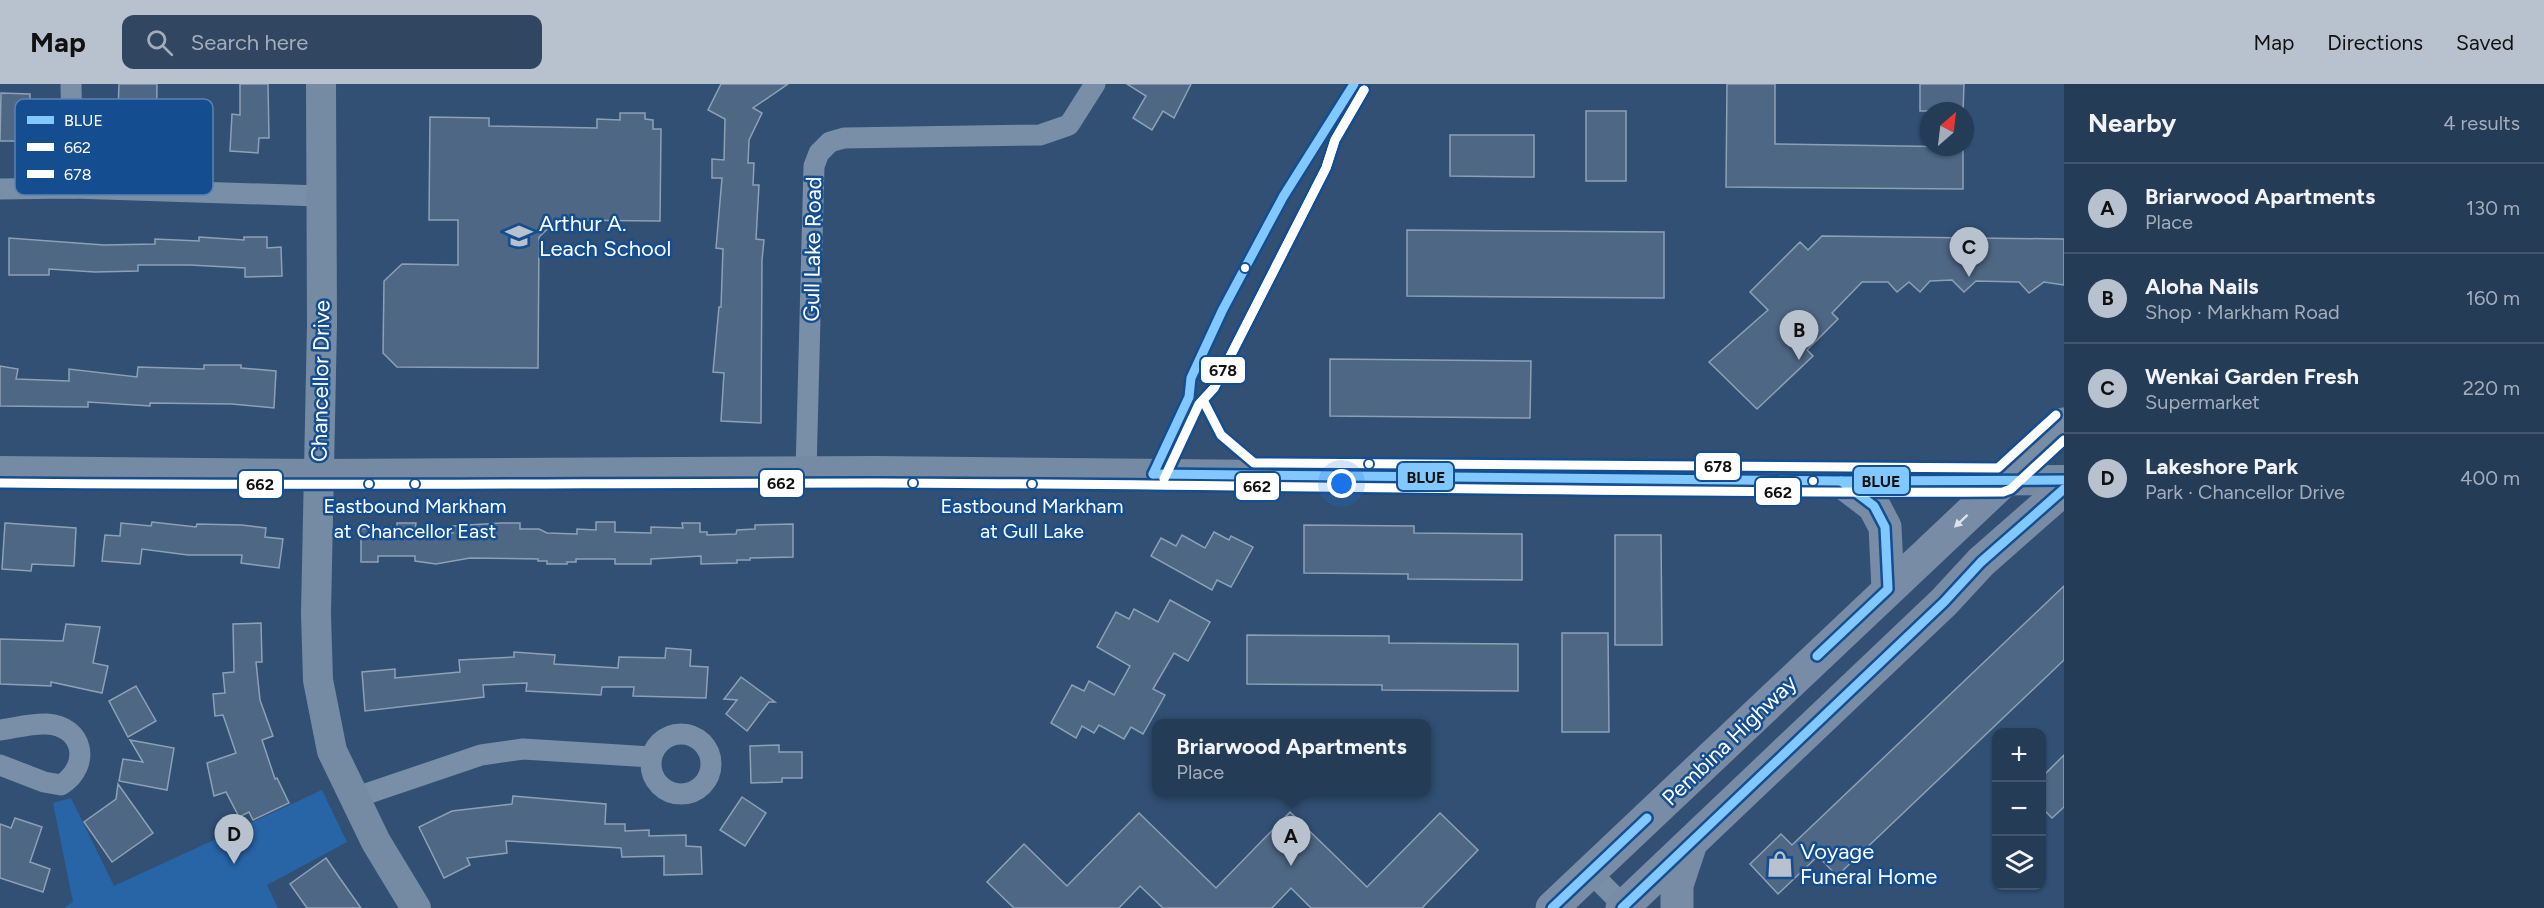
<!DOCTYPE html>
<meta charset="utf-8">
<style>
:root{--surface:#253c57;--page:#314761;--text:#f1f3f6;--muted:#a3adba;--line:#42566d;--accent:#b7c2ce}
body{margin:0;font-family:Figtree,sans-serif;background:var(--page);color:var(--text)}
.controls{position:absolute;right:18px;bottom:18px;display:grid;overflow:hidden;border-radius:12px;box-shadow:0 2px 4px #0004}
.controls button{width:54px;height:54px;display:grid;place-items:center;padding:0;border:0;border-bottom:2px solid var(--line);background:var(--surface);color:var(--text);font:30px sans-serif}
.compass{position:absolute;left:1920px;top:18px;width:54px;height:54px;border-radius:50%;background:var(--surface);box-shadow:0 2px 4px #0004;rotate:28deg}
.you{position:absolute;left:1342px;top:400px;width:21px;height:21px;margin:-15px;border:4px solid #fff;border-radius:50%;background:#1a73e8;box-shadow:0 0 0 9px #1a73e833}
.badge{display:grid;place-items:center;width:39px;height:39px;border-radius:50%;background:var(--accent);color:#111;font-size:20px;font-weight:700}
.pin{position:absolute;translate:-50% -50px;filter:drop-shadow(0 2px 3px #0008)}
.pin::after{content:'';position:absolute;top:32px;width:21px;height:18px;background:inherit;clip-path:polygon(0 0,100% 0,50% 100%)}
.popup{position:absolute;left:1152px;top:635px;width:279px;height:78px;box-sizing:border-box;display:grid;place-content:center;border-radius:12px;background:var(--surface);filter:drop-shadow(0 2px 4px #0005);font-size:20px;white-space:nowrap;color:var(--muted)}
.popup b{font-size:22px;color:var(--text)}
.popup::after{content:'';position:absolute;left:50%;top:100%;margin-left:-12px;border:12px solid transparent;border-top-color:var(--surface)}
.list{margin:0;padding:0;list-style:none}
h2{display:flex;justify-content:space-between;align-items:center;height:78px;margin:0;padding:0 24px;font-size:26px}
h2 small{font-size:20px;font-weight:400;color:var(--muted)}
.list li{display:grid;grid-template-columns:39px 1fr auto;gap:18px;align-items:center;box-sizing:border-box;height:90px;padding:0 24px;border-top:2px solid var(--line)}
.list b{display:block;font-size:22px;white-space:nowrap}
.list p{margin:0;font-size:20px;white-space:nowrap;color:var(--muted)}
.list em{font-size:20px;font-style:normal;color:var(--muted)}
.icon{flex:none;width:33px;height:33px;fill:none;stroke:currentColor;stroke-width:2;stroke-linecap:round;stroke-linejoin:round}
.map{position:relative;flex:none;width:2064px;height:824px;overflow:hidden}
header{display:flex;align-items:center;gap:36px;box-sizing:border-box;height:84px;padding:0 30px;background:var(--accent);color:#111}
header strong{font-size:28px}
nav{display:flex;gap:33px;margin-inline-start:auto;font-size:21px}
.search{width:420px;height:54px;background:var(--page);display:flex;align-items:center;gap:15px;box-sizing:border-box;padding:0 21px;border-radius:12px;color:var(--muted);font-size:22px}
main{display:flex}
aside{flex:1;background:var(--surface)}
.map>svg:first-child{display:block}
.green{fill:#2865a7}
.building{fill:#4e6784;stroke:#8ea0b5;stroke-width:1.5}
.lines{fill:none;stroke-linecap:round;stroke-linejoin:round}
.street{stroke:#788fa7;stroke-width:21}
.secondary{stroke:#748ba3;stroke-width:30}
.primary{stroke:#788ca6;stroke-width:33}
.bus-1-casing{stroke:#154e90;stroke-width:14}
.bus-2-casing{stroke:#154e90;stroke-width:14}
.bus-3-casing{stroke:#154e90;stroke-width:14}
.bus-1{stroke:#80c8ff;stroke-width:9}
.bus-2{stroke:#fff;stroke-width:9}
.bus-3{stroke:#fff;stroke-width:9}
.oneway{fill:#dde2e9}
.bus-dot{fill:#fff;stroke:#154e90;stroke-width:2}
.labels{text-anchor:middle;stroke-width:5;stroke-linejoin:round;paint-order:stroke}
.bus-label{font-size:20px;fill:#fff;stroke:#154e90}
.poi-label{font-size:22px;fill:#fff;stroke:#154e90;text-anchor:start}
.street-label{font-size:22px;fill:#fff;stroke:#154e90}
.key{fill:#154e90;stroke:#5b83b1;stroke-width:1.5}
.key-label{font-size:16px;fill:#fff}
.line-badge{stroke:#154e90;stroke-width:2}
.pale-badge-label{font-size:16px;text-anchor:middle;font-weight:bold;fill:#111}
</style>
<header>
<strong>Map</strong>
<div class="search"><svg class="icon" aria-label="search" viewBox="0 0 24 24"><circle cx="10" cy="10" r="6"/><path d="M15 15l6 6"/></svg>Search here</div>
<nav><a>Map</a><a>Directions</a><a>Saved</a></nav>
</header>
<main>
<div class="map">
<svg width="2064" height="824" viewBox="0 0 2064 824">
<rect width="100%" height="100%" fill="#315074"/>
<polygon class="green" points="322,706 347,758 267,801 278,824 64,824 73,818 53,719 71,714 114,802"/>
<g class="building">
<polygon points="119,0 157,0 156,68 127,68 127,53 117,53"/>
<polygon points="240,0 268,0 269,54 259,54 258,69 230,67 232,30 240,31"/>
<polygon points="721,0 788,0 753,24 762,29 749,56 748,79 754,79 753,101 759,101 756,155 764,156 762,176 761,339 721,337 724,289 713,288 719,223 721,223 723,165 716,164 722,94 712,94 712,75 724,76 725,35 708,26"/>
<polygon points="1127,0 1191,0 1174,34 1163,27 1152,46 1133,34 1146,12"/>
<polygon points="1727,0 1775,0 1775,60 1963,63 1963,105 1726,103"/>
<polygon points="1920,0 1964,0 1963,27 1920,27"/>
<polygon points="1,9 30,10 29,44 25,44 24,57 0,57"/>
<rect x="1586" y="27" width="40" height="70"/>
<polygon points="620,29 645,29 645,35 653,36 653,45 661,45 660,137 557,136 539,153 538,284 397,283 383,269 384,197 402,180 458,181 458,136 429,136 430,33 489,34 489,42 597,44 597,35 620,36"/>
<polygon points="1450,51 1534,51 1534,93 1450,92"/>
<polygon points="1407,146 1664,148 1664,214 1407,212"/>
<polygon points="1822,152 2064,155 2064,201 2044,198 2029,209 2019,198 1976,197 1964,208 1952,196 1930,197 1920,208 1909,198 1897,208 1888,198 1862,198 1832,229 1838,235 1807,266 1813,272 1757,325 1709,278 1768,226 1750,208 1800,158 1808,166"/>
<polygon points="199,153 244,156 244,153 267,153 267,164 281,163 282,192 245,193 245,184 190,181 138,181 138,187 95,188 49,185 49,191 9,191 9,154 104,161 155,160 155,155 199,157"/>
<polygon points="1330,275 1531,277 1530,334 1330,332"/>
<polygon points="204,281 241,281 241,284 276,287 274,324 232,320 150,319 150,322 88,318 88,323 0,322 0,282 18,285 16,295 69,297 69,285 137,293 138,283 204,285"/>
<polygon points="152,438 196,443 197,440 242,441 266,444 265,453 283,455 279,484 241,479 242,471 188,471 142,465 140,480 102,477 105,451 120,452 121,439 151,442"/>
<polygon points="596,438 615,438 615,448 651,449 651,443 683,444 682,439 700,439 700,448 707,448 707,451 736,450 737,446 755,445 755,441 793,440 793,473 750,474 750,476 737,476 737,479 701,480 701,472 651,475 651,480 615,480 615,475 576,475 576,478 567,478 567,480 547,480 547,477 538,477 538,475 470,474 436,480 415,477 415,472 378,472 378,478 361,478 361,445 397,443 397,439 416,439 415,446 424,446 424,449 453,449 453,442 501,439 520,439 520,445 539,445 547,449 577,450 577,445 596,446"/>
<polygon points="5,439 76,444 74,482 32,480 31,487 2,485"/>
<polygon points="1304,441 1414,442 1414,449 1522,450 1522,496 1408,495 1408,490 1304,489"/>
<polygon points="1214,448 1229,456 1231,452 1253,463 1231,503 1217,496 1212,506 1151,472 1161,454 1176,462 1182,451 1205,464"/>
<polygon points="1615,451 1661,451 1662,561 1615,561"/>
<polygon points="2064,502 2064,576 1837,792 1818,772 1778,810 1750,780 1781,750 1792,761"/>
<polygon points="1170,516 1210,538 1188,577 1174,569 1153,605 1165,611 1143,650 1131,643 1124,655 1099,641 1094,649 1082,642 1076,654 1051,639 1072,601 1084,607 1089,597 1114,611 1130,582 1097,563 1116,528 1129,535 1134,525 1158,538"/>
<polygon points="261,539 262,578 256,578 260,616 273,652 262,656 275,695 277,694 289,719 253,736 249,728 239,733 226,708 214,712 207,679 236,669 223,631 215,632 213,610 225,609 223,589 234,588 233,540"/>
<polygon points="66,540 100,543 93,579 108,582 102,609 51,598 51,602 0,600 0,555 63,557"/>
<polygon points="1562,549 1608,549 1609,648 1562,648"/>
<polygon points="1247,551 1389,552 1389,559 1518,560 1518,607 1382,606 1382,601 1247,600"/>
<polygon points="666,564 691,566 690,582 708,583 706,614 633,612 634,603 602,603 601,611 526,607 527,599 483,601 484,613 365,627 362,588 395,585 395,594 460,588 459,576 514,573 514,568 555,571 554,580 618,584 619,573 665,574"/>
<polygon points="741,593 775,618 769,618 747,647 726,630 737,616 724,615"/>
<polygon points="136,602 156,637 128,653 109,617"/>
<polygon points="130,656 174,664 167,706 119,697 123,675 143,678"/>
<polygon points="779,661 779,668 802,668 802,694 782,694 782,698 751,699 750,662"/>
<polygon points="2064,671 2064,723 2052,734 2042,724 2042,693"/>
<polygon points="118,700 153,749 112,778 84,738 116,715"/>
<polygon points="513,712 606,720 605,740 625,740 625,747 649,746 649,752 686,751 686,762 701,763 702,790 664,791 664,772 622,773 621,764 506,757 507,769 467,774 470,781 444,794 419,743 452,727 512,720"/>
<polygon points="742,713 766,729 745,762 720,746"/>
<polygon points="1290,728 1367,803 1440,729 1478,766 1422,824 1311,824 1291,804 1272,824 1163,824 1140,802 1119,824 1014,824 987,798 1024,760 1067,802 1139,729 1216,804"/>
<polygon points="15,734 42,743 30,778 50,785 43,808 0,794 0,740 11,744"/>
<polygon points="326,774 339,793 361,824 307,824 290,800"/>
</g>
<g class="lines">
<g class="street">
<polyline points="71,0 73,104"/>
<polyline points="0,105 73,104 320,112"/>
<polyline points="806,388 814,82 819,69 830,58 844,54 1040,51 1069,41 1095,0"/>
<path d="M0 646C15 644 32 639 47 640 83 642 92 681 61 701L44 698 0 681"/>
<circle cx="681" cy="680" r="30"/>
<polyline points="354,714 481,671 523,665 651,673"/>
<polyline points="1590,788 1626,824"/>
</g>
<g class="secondary">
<polyline points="321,0 322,240 316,530 318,596 332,667 376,758 416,824"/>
<polyline points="0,387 318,390 877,387 1841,397 2064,396"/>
</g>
<g class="primary">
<polyline points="1841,397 1874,422 1885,443 1888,505"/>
<polyline points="1552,824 2064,340"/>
<polyline points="1622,824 1944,518 1981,478 2064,405"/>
<polyline points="1677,824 1677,801 1690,762"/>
</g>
<defs>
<g id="bus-1">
<polyline points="1153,390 1841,397 2064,396"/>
<polyline points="1153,390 1189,313 1191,294 1223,225 1283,113 1354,0"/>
<polyline points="1817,572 1888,505 1885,443 1874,422 1841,397"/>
<polyline points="1552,824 1647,734"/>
<polyline points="1622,824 1944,518 1981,478 2064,405"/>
</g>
<g id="bus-2">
<polyline points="1164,395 1199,320 1214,304 1326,84 1335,56 1364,6"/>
<path d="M0 399C292 402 584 399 876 399 1252 400 1627 410 2003 408L2011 405 2064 356"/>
</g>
<polyline id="bus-3" points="1364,6 1335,56 1326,84 1214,304 1203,316 1221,351 1254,379 1998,384 2056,331"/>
</defs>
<use href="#bus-1" class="bus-1-casing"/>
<use href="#bus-2" class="bus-2-casing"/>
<use href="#bus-3" class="bus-3-casing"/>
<use href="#bus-1" class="bus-1"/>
<use href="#bus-2" class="bus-2"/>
<use href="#bus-3" class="bus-3"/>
</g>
<defs><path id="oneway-solid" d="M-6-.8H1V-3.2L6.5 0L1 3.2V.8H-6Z" transform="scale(1.5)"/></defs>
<use class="oneway" href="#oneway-solid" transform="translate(1961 437) rotate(137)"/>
<defs>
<symbol id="school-bare" viewBox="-9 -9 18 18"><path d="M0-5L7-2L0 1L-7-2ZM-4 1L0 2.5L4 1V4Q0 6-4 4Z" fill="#b7c2ce" stroke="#154e90" stroke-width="2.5" paint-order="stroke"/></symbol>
<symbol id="shop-bare" viewBox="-9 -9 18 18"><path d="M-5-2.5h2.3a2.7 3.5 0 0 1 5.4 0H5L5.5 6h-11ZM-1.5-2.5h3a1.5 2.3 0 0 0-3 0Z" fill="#b7c2ce" stroke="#154e90" stroke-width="2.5" paint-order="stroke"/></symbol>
</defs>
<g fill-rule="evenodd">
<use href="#school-bare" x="500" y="133" width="38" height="38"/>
<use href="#shop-bare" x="1761" y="761" width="38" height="38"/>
</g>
<g class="bus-dot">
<circle cx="1245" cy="184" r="5"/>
<circle cx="1369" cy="380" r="5"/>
<circle cx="1813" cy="397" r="5"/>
<circle cx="913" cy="399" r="5"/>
<circle cx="369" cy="400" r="5"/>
<circle cx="415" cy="400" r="5"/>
<circle cx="1032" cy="400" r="5"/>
</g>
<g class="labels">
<g class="bus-label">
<text x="415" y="429">Eastbound Markham<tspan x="415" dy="25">at Chancellor East</tspan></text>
<text x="1032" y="429">Eastbound Markham<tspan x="1032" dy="25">at Gull Lake</tspan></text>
</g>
<g class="poi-label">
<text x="539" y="147">Arthur A.<tspan x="539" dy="25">Leach School</tspan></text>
<text x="1800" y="775">Voyage<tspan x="1800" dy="25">Funeral Home</tspan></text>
</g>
<g class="street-label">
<text transform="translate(812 165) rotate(-89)" y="8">Gull Lake Road</text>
<text transform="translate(320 297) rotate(-89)" y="8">Chancellor Drive</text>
<text transform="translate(1729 656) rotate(-44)" y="8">Pembina Highway</text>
</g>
</g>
<rect x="15" y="15" width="198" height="96" rx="9" class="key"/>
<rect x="27" y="32" width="27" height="8" fill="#80c8ff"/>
<rect x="27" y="59" width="27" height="8" fill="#fff"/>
<rect x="27" y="86" width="27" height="8" fill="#fff"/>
<g class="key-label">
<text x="64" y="42">BLUE</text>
<text x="64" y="69">662</text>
<text x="64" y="96">678</text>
</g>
<g class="line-badge">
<rect x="1200" y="272" width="46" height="28" rx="6" fill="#fff"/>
<rect x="1695" y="368" width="46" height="29" rx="6" fill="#fff"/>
<rect x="1397" y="378" width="57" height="29" rx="6" fill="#80c8ff"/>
<rect x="1853" y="382" width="57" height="29" rx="6" fill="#80c8ff"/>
<rect x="759" y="385" width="45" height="29" rx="6" fill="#fff"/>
<rect x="238" y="386" width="45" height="29" rx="6" fill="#fff"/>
<rect x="1235" y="388" width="45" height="29" rx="6" fill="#fff"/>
<rect x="1755" y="393" width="46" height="29" rx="6" fill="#fff"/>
</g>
<g class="pale-badge-label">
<text x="1223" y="292">678</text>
<text x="1718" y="388">678</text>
<text x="1426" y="399">BLUE</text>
<text x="1881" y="403">BLUE</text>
<text x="781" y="405">662</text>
<text x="260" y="406">662</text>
<text x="1257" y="408">662</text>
<text x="1778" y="414">662</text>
</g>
</svg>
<div class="controls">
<button>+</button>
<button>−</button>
<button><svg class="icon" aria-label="layers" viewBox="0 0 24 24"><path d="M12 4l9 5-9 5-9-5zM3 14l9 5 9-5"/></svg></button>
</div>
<svg class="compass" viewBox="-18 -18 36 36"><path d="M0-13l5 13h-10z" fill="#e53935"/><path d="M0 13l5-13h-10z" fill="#a3adba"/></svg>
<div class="you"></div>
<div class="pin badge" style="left:1291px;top:782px">A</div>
<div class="popup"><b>Briarwood Apartments</b>Place</div>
<div class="pin badge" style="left:1799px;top:276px">B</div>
<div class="pin badge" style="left:1969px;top:193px">C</div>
<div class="pin badge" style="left:234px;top:780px">D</div>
</div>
<aside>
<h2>Nearby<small>4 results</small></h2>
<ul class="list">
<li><span class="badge">A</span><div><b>Briarwood Apartments</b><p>Place</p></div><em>130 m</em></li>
<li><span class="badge">B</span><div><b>Aloha Nails</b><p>Shop · Markham Road</p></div><em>160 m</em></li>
<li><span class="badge">C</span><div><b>Wenkai Garden Fresh</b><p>Supermarket</p></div><em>220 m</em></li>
<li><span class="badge">D</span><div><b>Lakeshore Park</b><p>Park · Chancellor Drive</p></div><em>400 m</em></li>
</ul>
</aside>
</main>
